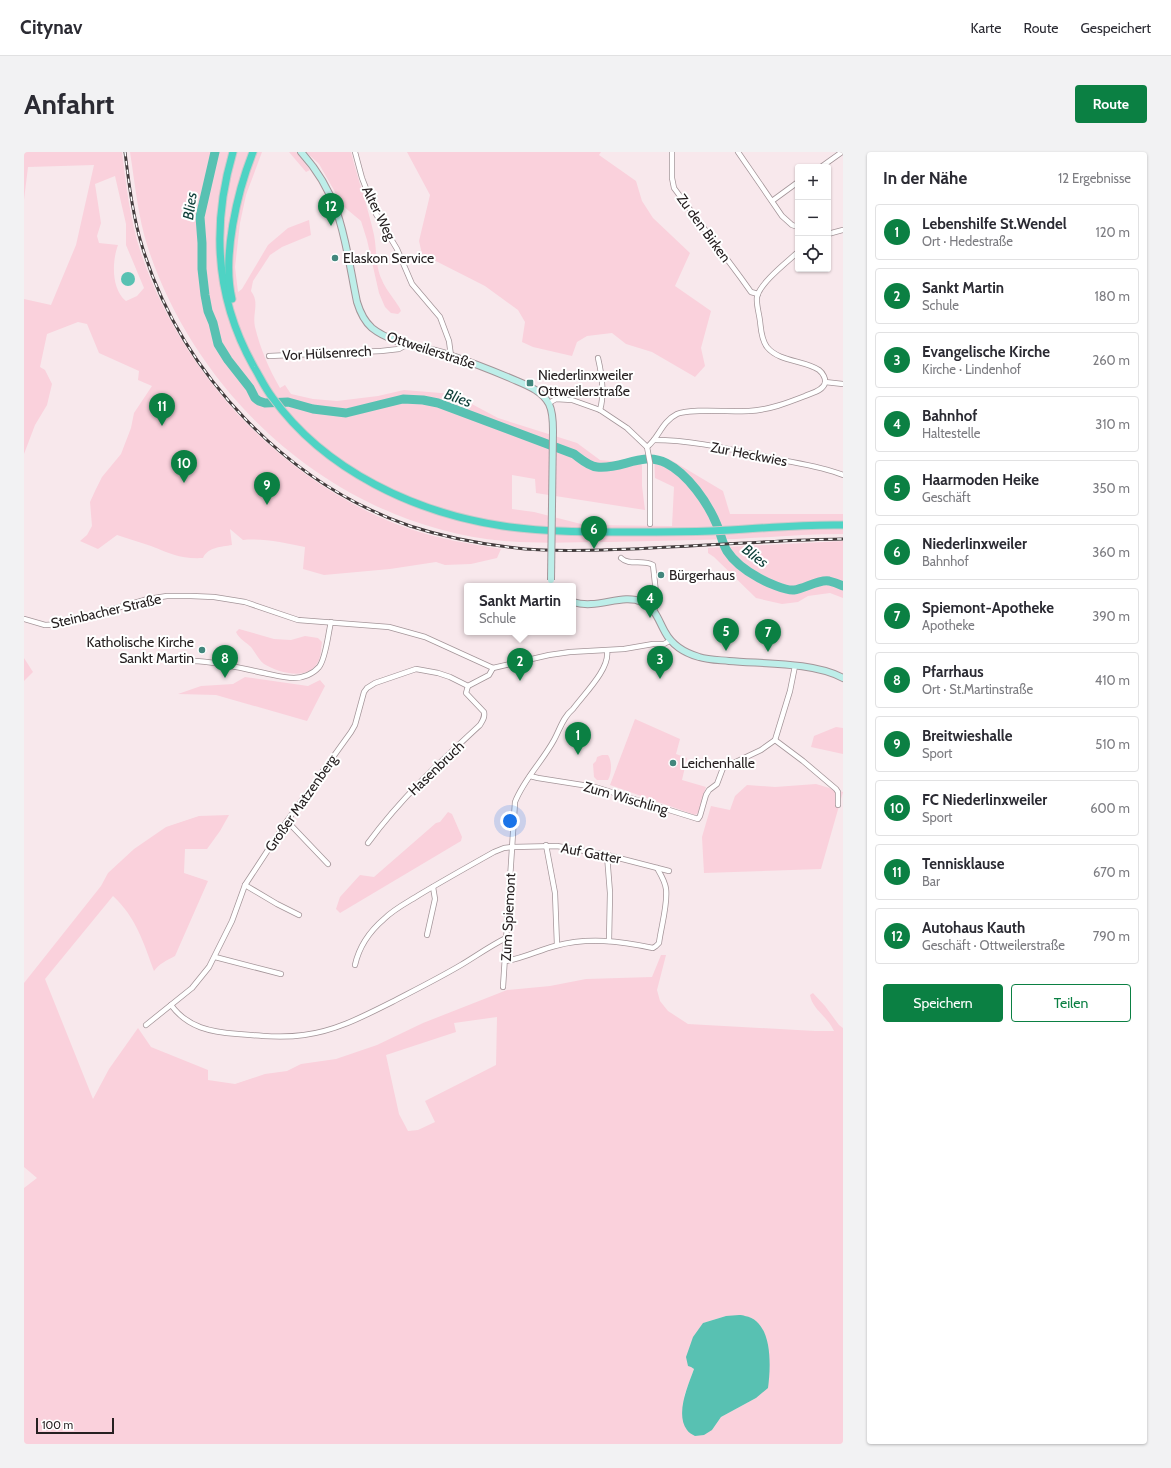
<!DOCTYPE html>
<html lang="de">
<meta charset="utf-8">
<style>
:root{--surface:#fff;--page:#f2f2f3;--text:#2b2b33;--muted:#7c7c81;--line:#e1e1e2;--accent:#0b8043}
body{margin:0;font-family:Cabin,sans-serif;background:var(--page);color:var(--text)}
.controls{position:absolute;right:12px;top:12px;display:grid;overflow:hidden;border-radius:4px;box-shadow:0 1px 3px #0004}
.controls button{width:36px;height:36px;display:grid;place-items:center;padding:0;border:0;border-bottom:1px solid var(--line);background:var(--surface);color:var(--text);font:20px sans-serif}
.scale{position:absolute;left:12px;bottom:10px;width:78px;box-sizing:border-box;padding-left:4px;border:2px solid #262021;border-top:0;font-size:11px;line-height:14px;white-space:nowrap;color:#262021;-webkit-text-stroke:3px #fff;paint-order:stroke}
.you{position:absolute;left:486px;top:669px;width:14px;height:14px;margin:-10px;border:3px solid #fff;border-radius:50%;background:#1a73e8;box-shadow:0 0 0 6px #1a73e833}
.badge{display:grid;place-items:center;width:26px;height:26px;border-radius:50%;background:var(--accent);color:#fff;font-size:13px;font-weight:700}
.pin{position:absolute;translate:-50% -33px;filter:drop-shadow(0 1px 2px #0008)}
.pin::after{content:'';position:absolute;top:21px;width:14px;height:12px;background:inherit;clip-path:polygon(0 0,100% 0,50% 100%)}
.popup{position:absolute;left:440px;top:431px;width:112px;height:52px;box-sizing:border-box;display:grid;place-content:center;border-radius:4px;background:var(--surface);filter:drop-shadow(0 1px 3px #0005);font-size:13px;white-space:nowrap;color:var(--muted)}
.popup b{font-size:15px;color:var(--text)}
.popup::after{content:'';position:absolute;left:50%;top:100%;margin-left:-8px;border:8px solid transparent;border-top-color:var(--surface)}
.list{margin:0;padding:0;list-style:none}
h2{display:flex;justify-content:space-between;align-items:center;height:52px;margin:0;padding:0 16px;font-size:17px}
h2 small{font-size:13px;font-weight:400;color:var(--muted)}
.list li{display:grid;grid-template-columns:26px 1fr auto;gap:12px;align-items:center;box-sizing:border-box;height:56px;margin:0 8px 8px;padding:0 8px;border:1px solid var(--line);border-radius:4px}
.list b{display:block;font-size:15px;white-space:nowrap}
.list p{margin:0;font-size:13px;white-space:nowrap;color:var(--muted)}
.list em{font-size:13px;font-style:normal;color:var(--muted)}
.actions{display:flex;gap:8px;padding:12px 16px}
.actions a{flex:1;padding:9px 0;border:1px solid var(--accent);border-radius:4px;text-align:center;font-size:14px;color:var(--accent)}
.actions .main{background:var(--accent);color:#fff}
.icon{flex:none;width:22px;height:22px;fill:none;stroke:currentColor;stroke-width:2;stroke-linecap:round;stroke-linejoin:round}
.map{position:relative;flex:none;width:819px;height:1292px;overflow:hidden;border-radius:4px}
header{display:flex;align-items:center;gap:24px;box-sizing:border-box;height:56px;padding:0 20px;background:var(--surface);border-bottom:1px solid var(--line)}
header strong{font-size:19px}
nav{display:flex;gap:22px;margin-inline-start:auto;font-size:14px}
.intro{display:flex;align-items:center;justify-content:space-between;box-sizing:border-box;height:96px;padding:0 24px}
h1{margin:0;font-size:28px}
.button{padding:10px 18px;border-radius:4px;background:var(--accent);color:#fff;font-size:14px;font-weight:700}
main{display:flex;gap:24px;padding:0 24px}
aside{flex:1;background:var(--surface);border-radius:4px;box-shadow:0 1px 3px #0004}
.map>svg:first-child{display:block}
.green{fill:#fad1dc;fill-rule:evenodd}
.water{fill:#58c1b2}
.lines{fill:none;stroke-linecap:round;stroke-linejoin:round}
.river{stroke:#58c1b2;stroke-width:9}
.minor-casing{stroke:#a49599;stroke-width:6}
.secondary-casing{stroke:#a49599;stroke-width:8}
.trunk-casing{stroke:#cbc9ca;stroke-width:9}
.minor{stroke:#fff;stroke-width:4.5}
.secondary{stroke:#bdeee9;stroke-width:6}
.trunk{stroke:#4ed3c4;stroke-width:7}
.rail-casing{stroke:#433c3d;stroke-width:3}
.rail{stroke:#fff;stroke-width:1.5;stroke-dasharray:4.5;stroke-linecap:butt}
.secondary-bridge-casing{stroke:#a49599;stroke-width:8;stroke-linecap:butt}
.secondary-bridge{stroke:#bdeee9;stroke-width:6}
.poi-dot{fill:#42877d;stroke:#fff;stroke-width:1.5}
.labels{text-anchor:middle;stroke-width:4;stroke-linejoin:round;paint-order:stroke}
.street-label{font-size:14px;fill:#262021;stroke:#fff}
.poi-label{font-size:14px;fill:#262021;stroke:#fff;text-anchor:start}
.water-label{font-size:15px;font-style:italic;fill:#0c3d37;stroke:#fff}
</style>
<header>
<strong>Citynav</strong>
<nav><a>Karte</a><a>Route</a><a>Gespeichert</a></nav>
</header>
<div class="intro"><h1>Anfahrt</h1><a class="button">Route</a></div>
<main>
<div class="map">
<svg width="819" height="1292" viewBox="0 0 819 1292">
<rect width="100%" height="100%" fill="#f8e8ec"/>
<g class="green">
<path d="M0 0H98C102 32 106 67 116 98 157 223 261 334 386 377 416 387 446 392 477 397L473 406 447 412 421 413 412 410 366 417 300 423 279 417 281 395C261 391 239 386 219 388L206 377 208 393C197 395 184 395 179 406 156 407 147 402 127 394 116 390 104 387 93 383L74 397 56 389 63 383 68 374 66 350 72 337 78 325 97 302 107 276 110 261 128 234 114 228 115 219 75 201 63 172 54 170 23 182 16 215 21 218 28 232 23 253 11 273 0 302V147L27 153 52 93 70 13 4 15 0 48ZM91 24 102 72V93L120 136 113 144 102 149C87 137 88 109 94 93L75 91 73 84 77 71 71 32Z"/>
<path d="M106 0H238L222 43 216 71 211 115 214 140 218 137 244 93 264 76 285 68 287 83 258 95 246 103 229 129 227 139C236 151 228 161 231 175 236 196 245 217 256 236L261 233 267 242 289 247 313 249 354 244 380 238 429 242 474 266 553 291 576 308 597 310 610 305 616 309 618 314V334L621 358 512 341 511 327 488 323V357L510 360 561 373 648 374 650 335 631 326 630 303 647 308 699 339 706 362H819V382C783 382 748 385 712 387 671 388 629 389 587 390 552 390 516 392 480 389 316 374 175 250 124 96 114 65 111 32 106 0Z"/>
<polygon points="265,0 272,0 286,18 282,20"/>
<path d="M282 0H327C334 28 344 55 350 83 353 98 351 114 358 128 361 137 376 154 377 159L374 162 367 161 361 155 355 141 343 88 337 69 319 54 295 12Z"/>
<polygon points="383,0 577,0 575,3 612,29 618,49 629,66 666,101 651,134 687,159 677,196 681,214 671,225 628,200 602,192 588,181 563,184 553,190 548,204 509,195 498,190 501,170 494,158 461,134 398,102 395,89 406,43"/>
<polygon points="819,389 819,446 806,441 784,444 774,450 758,452 732,446 690,405 684,401 684,396"/>
<path d="M215 477 250 487 267 488 281 484 294 486 298 490C297 496 297 503 295 508 286 530 255 521 240 512 235 508 231 500 227 495 222 490 215 487 212 480Z"/>
<polygon points="0,506 9,520 0,529"/>
<polygon points="221,525 284,534 296,528 301,534 283,569 192,543 154,542 177,534 209,532"/>
<polygon points="611,567 656,587 652,602 663,606 658,628 682,635 674,661 671,663 586,633"/>
<polygon points="812,575 819,576 819,602 787,595 790,584"/>
<path d="M578 603H584C588 609 588 621 584 628H573L570 625 569 612 572 609 573 605Z"/>
<polygon points="792,632 819,640 797,717 680,721 678,685 687,654 706,658 711,644 723,633 751,635"/>
<polygon points="424,660 428,662 438,685 437,689 316,761 312,757 316,745 336,723 350,725 412,671 416,670"/>
<path d="M205 663 196 679 183 697H161L160 721 184 729 151 804C142 809 136 811 130 819 120 792 112 765 89 744L21 827 69 947 85 917 114 876 127 895 184 918V928L211 932 241 922 263 919 277 912 312 907 353 893 399 871 483 838 526 834 562 827 628 825 637 803H642L633 838 636 849 644 859 664 872 791 879H810C804 865 788 857 786 843L789 841 801 854 815 873 819 876V1292H0V1036L13 1026 0 1015V831L77 734 84 721 110 697 142 675 175 664ZM473 865 472 913 401 949 411 970 394 978 384 979 375 962 362 903 432 880 430 871ZM702 1164H722L732 1246 697 1265 688 1278 660 1244 670 1217 667 1215 679 1171Z"/>
</g>
<g class="water">
<circle cx="104" cy="127" r="7"/>
<path d="M702 1164C708 1164 716 1162 721 1164 749 1169 747 1214 744 1236L732 1246 697 1265 688 1278 680 1283 671 1284C668 1282 665 1281 663 1278 651 1262 664 1234 670 1217L667 1215 664 1214 662 1205 669 1185 679 1171Z"/>
</g>
<g class="lines">
<path class="river" d="M191 0 176 65 178 91V117L181 143 184 159 189 171 194 192 204 208 226 236 231 246 235 249 241 251 264 250 289 257 322 261 379 247 399 248 414 251 550 302C557 307 564 314 573 315 597 318 619 299 642 311 664 322 684 351 693 373 697 382 698 391 703 399 710 410 724 420 735 426 742 430 762 439 770 438 780 437 795 427 805 429 809 430 815 432 819 434"/>
<defs>
<g id="minor">
<polyline points="331,0 338,26 352,62 373,97 388,132 416,165 425,189 427,204"/>
<polyline points="648,0 648,26 650,36 717,126 727,140 734,142"/>
<polyline points="714,0 758,64 768,73 774,75"/>
<polyline points="797,15 818,0"/>
<polyline points="748,49 774,30"/>
<polyline points="804,82 819,78"/>
<polyline points="245,204 357,199 375,197 384,192"/>
<path d="M574 206C578 223 581 241 576 258"/>
<polyline points="801,230 819,232"/>
<polyline points="525,251 532,247 548,248 576,258 603,276 623,295 626,311 626,372"/>
<path d="M630 288C670 288 709 298 748 306 771 311 797 314 819 323"/>
<path d="M623 295C635 286 637 270 653 262 666 256 708 260 725 259 745 258 763 251 781 244 787 241 799 239 801 231 802 227 799 221 795 218 780 208 755 210 743 195 737 187 737 177 736 169 735 161 732 152 733 145 736 131 763 110 774 100"/>
<path d="M597 406C605 414 619 407 629 413L633 450 630 458"/>
<polyline points="0,467 21,473 38,472 124,447 143,444 167,444 190,445 221,450 274,468 365,475 401,485 469,516 525,503 546,500 600,497 629,492 640,492 647,488"/>
<path d="M170 509C194 510 216 516 240 521 250 523 260 526 270 526 279 526 289 522 295 515 302 506 304 482 307 470"/>
<polyline points="751,588 779,609 812,637 814,640 814,653"/>
<polyline points="506,624 514,626 571,635 674,667 676,664 682,643 685,638 693,632 699,616 737,598 751,588 766,539 771,514"/>
<polyline points="263,669 304,712"/>
<path d="M344 691C377 646 415 611 456 573 459 568 461 565 460 560L442 541 444 534"/>
<polyline points="522,693 531,741 533,793"/>
<polyline points="583,703 586,741 585,789"/>
<polyline points="221,733 253,752 275,763"/>
<polyline points="403,783 411,747 409,735"/>
<polyline points="191,805 257,822"/>
<path d="M481 809C498 807 515 798 531 794 564 785 596 789 629 796L632 794 635 791C637 775 644 752 642 737 641 729 637 723 633 716"/>
<path d="M331 813C335 795 346 779 360 767 370 757 384 750 395 743 420 728 445 714 470 700L480 696 488 695 533 694 583 703 645 719"/>
<path d="M479 835 491 650C500 627 518 610 530 588 536 577 539 565 549 557 560 542 586 517 583 499"/>
<path d="M147 853C164 876 187 880 214 882 236 884 259 886 280 883 312 879 340 864 368 850 391 838 415 826 437 813 452 804 466 794 482 786"/>
<polyline points="122,873 168,836 185,815 208,769 221,733 263,669 327,580 331,573 340,540 343,536 351,531 392,517 414,521 426,525 444,534 465,523 469,516"/>
</g>
<g id="secondary">
<path d="M277 0C319 46 321 92 333 150 336 160 340 169 348 176 369 193 403 195 428 204 450 211 472 220 493 229 505 234 519 240 525 252 529 260 529 270 529 279"/>
<path d="M549 450C573 458 598 441 618 450 632 456 634 468 641 480 648 493 661 501 675 505 684 508 695 508 705 509 739 512 790 510 819 526"/>
</g>
<g id="trunk">
<path d="M209 0C187 75 191 146 230 215 236 225 241 236 248 245 301 319 392 361 479 374 521 380 563 380 605 380 633 380 661 380 688 379 732 377 775 372 819 373"/>
<path d="M208 147C198 105 213 40 229 0"/>
</g>
</defs>
<use href="#minor" class="minor-casing"/>
<use href="#secondary" class="secondary-casing"/>
<use href="#trunk" class="trunk-casing"/>
<use href="#minor" class="minor"/>
<use href="#secondary" class="secondary"/>
<use href="#trunk" class="trunk"/>
<defs>
<path id="rail" d="M101 0C105 32 109 66 119 97 158 222 262 331 386 374 423 386 462 393 501 397 536 400 573 398 608 397 678 394 749 388 819 387"/>
</defs>
<use href="#rail" class="rail-casing"/>
<use href="#rail" class="rail"/>
<defs>
<polyline id="secondary-bridge" points="527,428 529,279"/>
</defs>
<use href="#secondary-bridge" class="secondary-bridge-casing"/>
<use href="#secondary-bridge" class="secondary-bridge"/>
</g>
<g class="poi-dot">
<circle cx="311" cy="106" r="4"/>
<rect x="502" y="227" width="8" height="8" rx="2"/>
<circle cx="637" cy="423" r="4"/>
<circle cx="178" cy="498" r="4"/>
<circle cx="649" cy="611" r="4"/>
</g>
<g class="labels">
<g class="street-label">
<text transform="translate(355 61) rotate(64)" y="5">Alter Weg</text>
<text transform="translate(680 76) rotate(54)" y="5">Zu den Birken</text>
<text transform="translate(407 198) rotate(18)" y="5">Ottweilerstraße</text>
<text transform="translate(303 201) rotate(-3)" y="5">Vor Hülsenrech</text>
<text transform="translate(725 302) rotate(11)" y="5">Zur Heckwies</text>
<text transform="translate(82 459) rotate(-13)" y="5">Steinbacher Straße</text>
<text transform="translate(412 616) rotate(-44)" y="5">Hasenbruch</text>
<text transform="translate(602 646) rotate(16)" y="5">Zum Wischling</text>
<text transform="translate(277 651) rotate(-55)" y="5">Großer Matzenberg</text>
<text transform="translate(567 701) rotate(11)" y="5">Auf Gatter</text>
<text transform="translate(484 765) rotate(-87)" y="5">Zum Spiemont</text>
</g>
<g class="poi-label">
<text x="319" y="111">Elaskon Service</text>
<text x="514" y="228">Niederlinxweiler<tspan x="514" dy="16">Ottweilerstraße</tspan></text>
<text x="645" y="428">Bürgerhaus</text>
<text x="170" y="495" text-anchor="end">Katholische Kirche<tspan x="170" dy="16">Sankt Martin</tspan></text>
<text x="657" y="616">Leichenhalle</text>
</g>
<g class="water-label">
<text transform="translate(166 54) rotate(-82)" y="5">Blies</text>
<text transform="translate(434 246) rotate(20)" y="5">Blies</text>
<text transform="translate(731 404) rotate(37)" y="5">Blies</text>
</g>
</g>
</svg>
<div class="controls">
<button>+</button>
<button>−</button>
<button><svg class="icon" aria-label="locate" viewBox="0 0 24 24"><circle cx="12" cy="12" r="6"/><path d="M12 2v4M12 18v4M2 12h4M18 12h4"/></svg></button>
</div>
<div class="scale">100 m</div>
<div class="you"></div>
<div class="pin badge" style="left:554px;top:603px">1</div>
<div class="pin badge" style="left:496px;top:529px">2</div>
<div class="popup"><b>Sankt Martin</b>Schule</div>
<div class="pin badge" style="left:636px;top:527px">3</div>
<div class="pin badge" style="left:626px;top:466px">4</div>
<div class="pin badge" style="left:702px;top:499px">5</div>
<div class="pin badge" style="left:570px;top:397px">6</div>
<div class="pin badge" style="left:744px;top:500px">7</div>
<div class="pin badge" style="left:201px;top:526px">8</div>
<div class="pin badge" style="left:243px;top:353px">9</div>
<div class="pin badge" style="left:160px;top:331px">10</div>
<div class="pin badge" style="left:138px;top:274px">11</div>
<div class="pin badge" style="left:307px;top:74px">12</div>
</div>
<aside>
<h2>In der Nähe<small>12 Ergebnisse</small></h2>
<ul class="list">
<li><span class="badge">1</span><div><b>Lebenshilfe St.Wendel</b><p>Ort · Hedestraße</p></div><em>120 m</em></li>
<li><span class="badge">2</span><div><b>Sankt Martin</b><p>Schule</p></div><em>180 m</em></li>
<li><span class="badge">3</span><div><b>Evangelische Kirche</b><p>Kirche · Lindenhof</p></div><em>260 m</em></li>
<li><span class="badge">4</span><div><b>Bahnhof</b><p>Haltestelle</p></div><em>310 m</em></li>
<li><span class="badge">5</span><div><b>Haarmoden Heike</b><p>Geschäft</p></div><em>350 m</em></li>
<li><span class="badge">6</span><div><b>Niederlinxweiler</b><p>Bahnhof</p></div><em>360 m</em></li>
<li><span class="badge">7</span><div><b>Spiemont-Apotheke</b><p>Apotheke</p></div><em>390 m</em></li>
<li><span class="badge">8</span><div><b>Pfarrhaus</b><p>Ort · St.Martinstraße</p></div><em>410 m</em></li>
<li><span class="badge">9</span><div><b>Breitwieshalle</b><p>Sport</p></div><em>510 m</em></li>
<li><span class="badge">10</span><div><b>FC Niederlinxweiler</b><p>Sport</p></div><em>600 m</em></li>
<li><span class="badge">11</span><div><b>Tennisklause</b><p>Bar</p></div><em>670 m</em></li>
<li><span class="badge">12</span><div><b>Autohaus Kauth</b><p>Geschäft · Ottweilerstraße</p></div><em>790 m</em></li>
</ul>
<div class="actions"><a class="main">Speichern</a><a>Teilen</a></div>
</aside>
</main>
